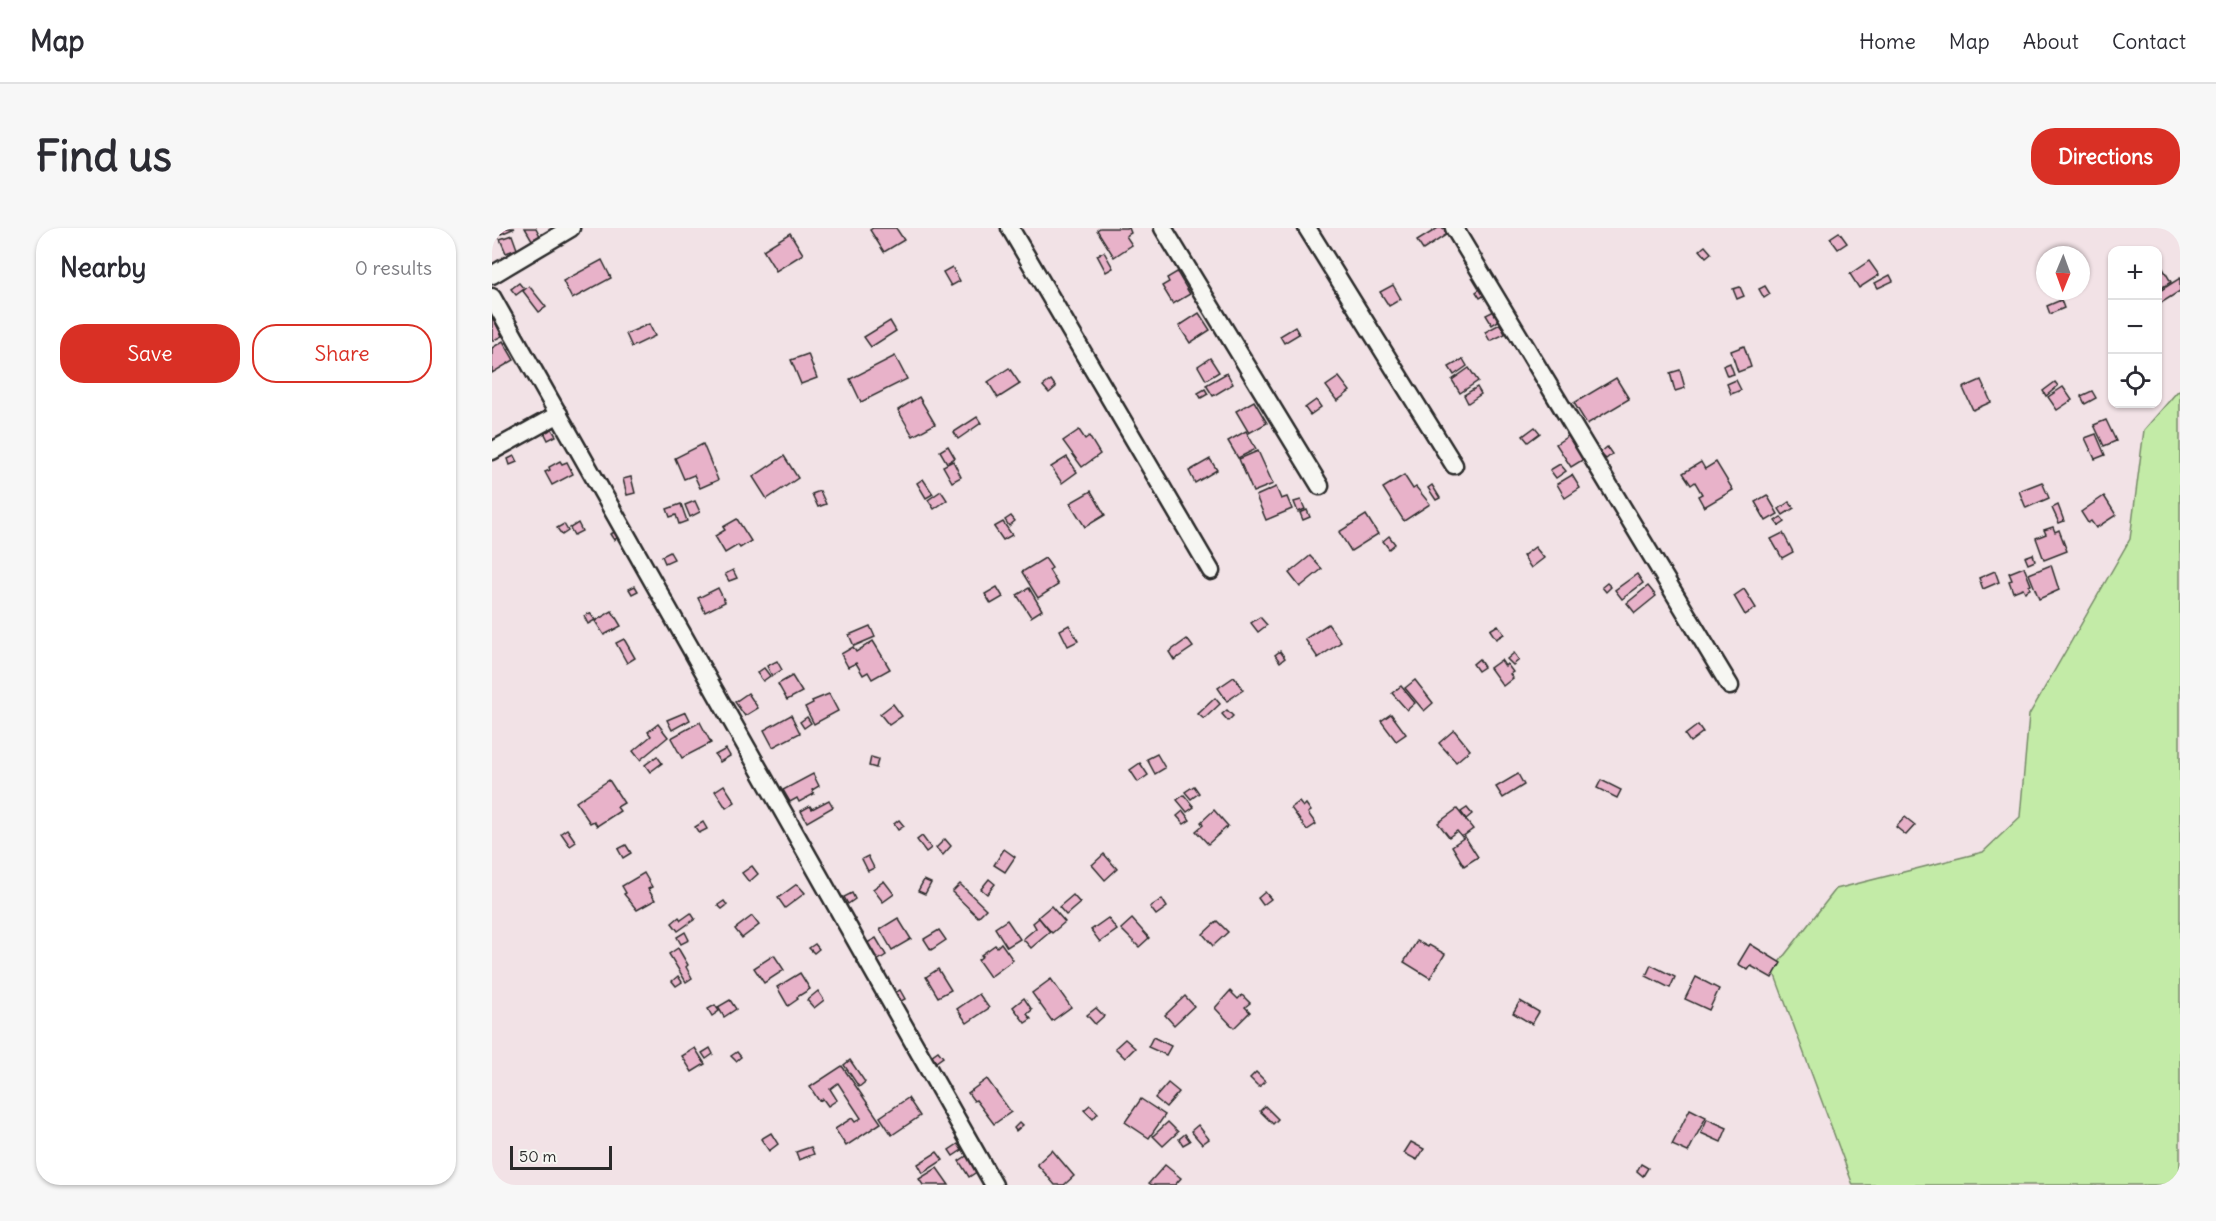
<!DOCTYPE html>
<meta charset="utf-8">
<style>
:root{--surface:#fff;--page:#f7f7f7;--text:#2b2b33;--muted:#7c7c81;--line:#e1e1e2;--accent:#d93025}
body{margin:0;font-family:Delius,sans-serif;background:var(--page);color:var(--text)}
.controls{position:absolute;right:18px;top:18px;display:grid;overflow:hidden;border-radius:12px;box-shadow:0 2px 4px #0004}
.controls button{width:54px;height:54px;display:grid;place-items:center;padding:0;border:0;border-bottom:2px solid var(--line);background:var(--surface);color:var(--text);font:30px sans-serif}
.compass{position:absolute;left:1544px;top:18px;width:54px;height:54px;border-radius:50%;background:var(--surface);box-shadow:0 2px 4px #0004;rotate:181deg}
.scale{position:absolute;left:18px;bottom:15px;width:102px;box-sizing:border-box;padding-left:6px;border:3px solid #2b2b2b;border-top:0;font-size:16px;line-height:21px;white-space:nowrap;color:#2b2b2b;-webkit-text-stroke:4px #f6f6f2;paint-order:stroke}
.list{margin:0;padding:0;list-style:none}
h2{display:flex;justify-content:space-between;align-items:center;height:78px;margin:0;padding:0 24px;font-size:26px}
h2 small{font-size:20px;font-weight:400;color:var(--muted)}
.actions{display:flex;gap:12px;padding:18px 24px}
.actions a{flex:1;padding:14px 0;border:2px solid var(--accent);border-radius:24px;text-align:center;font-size:21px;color:var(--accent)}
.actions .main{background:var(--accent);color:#fff}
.icon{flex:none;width:33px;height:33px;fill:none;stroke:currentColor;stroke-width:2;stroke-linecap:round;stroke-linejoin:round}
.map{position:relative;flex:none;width:1688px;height:957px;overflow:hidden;border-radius:24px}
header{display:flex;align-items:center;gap:36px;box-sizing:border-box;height:84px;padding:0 30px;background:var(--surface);border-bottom:2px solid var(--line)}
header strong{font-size:28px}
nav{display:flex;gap:33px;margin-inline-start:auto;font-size:21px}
.intro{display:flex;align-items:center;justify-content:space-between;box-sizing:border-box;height:144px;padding:0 36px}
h1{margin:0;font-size:42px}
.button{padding:15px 27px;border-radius:24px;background:var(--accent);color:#fff;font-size:21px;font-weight:700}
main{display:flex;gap:36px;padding:0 36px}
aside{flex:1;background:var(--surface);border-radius:24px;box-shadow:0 2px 4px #0004}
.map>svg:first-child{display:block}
.green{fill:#c3eba7;stroke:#778b69;stroke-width:1.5}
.building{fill:#e8b2c9;stroke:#2b2b2b;stroke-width:1.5}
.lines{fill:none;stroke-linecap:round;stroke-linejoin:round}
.minor-casing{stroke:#2b2b2b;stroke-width:21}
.minor{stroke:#f6f6f2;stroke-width:16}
</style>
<header>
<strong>Map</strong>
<nav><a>Home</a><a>Map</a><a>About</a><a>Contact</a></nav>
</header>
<div class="intro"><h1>Find us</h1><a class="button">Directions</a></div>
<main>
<aside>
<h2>Nearby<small>0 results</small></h2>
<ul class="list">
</ul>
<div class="actions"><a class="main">Save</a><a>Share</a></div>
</aside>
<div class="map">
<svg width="1688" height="957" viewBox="0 0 1688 957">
<rect width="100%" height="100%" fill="#f2e2e6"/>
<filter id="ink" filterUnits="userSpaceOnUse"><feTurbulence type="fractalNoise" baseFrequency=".0167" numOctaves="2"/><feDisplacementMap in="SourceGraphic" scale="12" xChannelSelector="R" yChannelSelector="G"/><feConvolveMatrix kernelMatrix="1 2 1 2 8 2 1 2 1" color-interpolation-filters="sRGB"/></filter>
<g filter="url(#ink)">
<polygon class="green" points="1688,163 1688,957 1361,957 1281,742 1344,661 1491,624 1528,589 1537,487 1638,311 1652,202 1685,164"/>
<g class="building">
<polygon points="7,0 23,0 9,6"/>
<polygon points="33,0 44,0 48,8 40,12"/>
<polygon points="381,0 404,0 412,12 392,24 378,2"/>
<polygon points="608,0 637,0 639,5 634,8 640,17 622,29 605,2"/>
<polygon points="946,0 954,0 957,5 931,22 925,13"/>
<polygon points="1347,4 1355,15 1346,21 1338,10"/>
<polygon points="298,5 311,26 284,43 271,22"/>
<polygon points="20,7 25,21 14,25 8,11"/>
<polygon points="1213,18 1219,25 1214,29 1208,22"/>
<polygon points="612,24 621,40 614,44 605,27"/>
<polygon points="110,32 119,50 80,71 71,53"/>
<polygon points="1666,32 1679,54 1666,62"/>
<polygon points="1377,33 1387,47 1367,60 1358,46"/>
<polygon points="460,39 468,53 459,58 451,44"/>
<polygon points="685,44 698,66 681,76 670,58 677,54 675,50"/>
<polygon points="1398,47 1401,53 1386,60 1383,55"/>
<polygon points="1688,50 1688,63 1669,75 1666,70 1666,64"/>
<polygon points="27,55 32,61 24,67 19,61"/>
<polygon points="901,57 909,71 897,78 888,64"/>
<polygon points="37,58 54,79 47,84 31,63"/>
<polygon points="1273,58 1278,66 1272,70 1267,61"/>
<polygon points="991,59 995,66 988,70 984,64"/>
<polygon points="1248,59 1252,68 1245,71 1241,61"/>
<polygon points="1569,72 1572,80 1558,86 1555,78"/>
<polygon points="1006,81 1011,90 1000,97 994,87"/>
<polygon points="707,85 718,102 698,115 687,98"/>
<polygon points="0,88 10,108 0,113"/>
<polygon points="398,93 404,103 379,119 372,109"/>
<polygon points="157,96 163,108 140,119 134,106"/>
<polygon points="1008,96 1013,106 998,113 993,104"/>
<polygon points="803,99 807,106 792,115 788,108"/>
<polygon points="11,113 22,132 0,145 0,120"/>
<polygon points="1252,118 1259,139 1246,144 1239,123"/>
<polygon points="316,126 325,150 309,156 299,132"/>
<polygon points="403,128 415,151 369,174 358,151"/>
<polygon points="718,130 727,144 714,152 706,138"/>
<polygon points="971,131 975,138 962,147 957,139"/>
<polygon points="1238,135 1242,146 1235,148 1231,138"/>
<polygon points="517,140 528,156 506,170 496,154"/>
<polygon points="977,140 986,153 968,165 960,152"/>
<polygon points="1188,142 1193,160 1183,163 1178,145"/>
<polygon points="735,145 741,156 721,168 714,157"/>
<polygon points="847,149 858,163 845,173 834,158"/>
<polygon points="1124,150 1137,171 1095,196 1082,175"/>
<polygon points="559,152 564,159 557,165 551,158"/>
<polygon points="1244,152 1249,162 1239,166 1235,156"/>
<polygon points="1489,152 1499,174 1481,182 1471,160"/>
<polygon points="1563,154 1566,158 1554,168 1551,163"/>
<polygon points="985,159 989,166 976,175 972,167"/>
<polygon points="1571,159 1580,172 1565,182 1556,169"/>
<polygon points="713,161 716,166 709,170 706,165"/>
<polygon points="1600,163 1604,170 1593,176 1589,168"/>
<polygon points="427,169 443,196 421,208 406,182"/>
<polygon points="824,172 829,179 818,187 813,180"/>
<polygon points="762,173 775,195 757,205 744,183"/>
<polygon points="485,189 489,195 466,211 462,204"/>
<polygon points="1614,192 1624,213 1612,218 1602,197"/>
<polygon points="58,198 64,208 56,212 51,202"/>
<polygon points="1043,199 1048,205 1036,214 1031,208"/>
<polygon points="587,202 593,211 597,208 608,226 590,239 571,213"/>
<polygon points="754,203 764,221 746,230 736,213"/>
<polygon points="1604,206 1613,227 1603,231 1593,210"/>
<polygon points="1076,208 1092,231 1079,239 1064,216"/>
<polygon points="211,216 226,252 208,260 202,247 192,251 183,230"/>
<polygon points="456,218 463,230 455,235 448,223"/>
<polygon points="1115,219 1120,226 1114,231 1108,225"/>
<polygon points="766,223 781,256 761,264 747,231"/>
<polygon points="22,228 25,234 18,237 16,231"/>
<polygon points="292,228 306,250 275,271 261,249"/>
<polygon points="575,229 585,244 570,255 559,239"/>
<polygon points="718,231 725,242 703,255 697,243"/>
<polygon points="68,233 70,236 75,234 81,246 60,257 53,244 58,242 57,239"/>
<polygon points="461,233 469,249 460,254 451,238"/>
<polygon points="1209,234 1213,241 1224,234 1241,262 1212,279 1206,268 1210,266 1203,254 1199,257 1191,245"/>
<polygon points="1068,236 1074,243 1064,250 1058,242"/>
<polygon points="912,247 921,261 924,259 938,276 912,293 891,260"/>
<polygon points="1080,247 1088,260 1073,270 1065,256"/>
<polygon points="139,249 143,265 135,267 131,251"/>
<polygon points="431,251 441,266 434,270 425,255"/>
<polygon points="1550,254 1557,270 1534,280 1527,263"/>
<polygon points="940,257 948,270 944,272 936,260"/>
<polygon points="784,259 789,271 795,269 800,281 774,292 764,268"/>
<polygon points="328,263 334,276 326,279 320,266"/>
<polygon points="449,263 455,272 442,281 436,272"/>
<polygon points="599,263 613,287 593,299 578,275"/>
<polygon points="1275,267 1286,286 1274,293 1263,274"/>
<polygon points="1612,268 1624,287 1604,300 1599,293 1596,295 1589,284"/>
<polygon points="809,272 813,281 806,284 802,274"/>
<polygon points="203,273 208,284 198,289 193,277"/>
<polygon points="1297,274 1302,280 1291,287 1287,281"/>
<polygon points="189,276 195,293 187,296 184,287 178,289 175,281"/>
<polygon points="1566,277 1572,293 1567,295 1560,280"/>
<polygon points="815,282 818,289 811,292 808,285"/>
<polygon points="874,287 886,306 859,323 847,304"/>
<polygon points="519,288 523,293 517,298 513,292"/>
<polygon points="1289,289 1293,294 1287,298 1283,293"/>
<polygon points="245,291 259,313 248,320 246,317 233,325 223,308 233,302 231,299"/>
<polygon points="511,294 520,307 511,312 502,299"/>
<polygon points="86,295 90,303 82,307 78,300"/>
<polygon points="72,296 76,303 70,307 65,300"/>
<polygon points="1561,299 1563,304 1567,302 1575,323 1552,332 1544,310 1554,306 1552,302"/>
<polygon points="123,304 127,309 122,312 118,306"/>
<polygon points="1291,305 1301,324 1290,330 1279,311"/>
<polygon points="897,308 903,316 897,321 891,313"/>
<polygon points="1043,319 1052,330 1039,340 1031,328"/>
<polygon points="178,324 182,331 173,335 170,328"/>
<polygon points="1541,326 1543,333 1536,336 1533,329"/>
<polygon points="818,328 830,341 808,359 797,345"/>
<polygon points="553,330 560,340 557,342 566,357 546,370 530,344"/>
<polygon points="1559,337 1567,362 1547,371 1537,346"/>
<polygon points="1532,339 1539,357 1537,358 1538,361 1533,364 1531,360 1521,364 1517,353 1520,352 1517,345"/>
<polygon points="241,342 245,350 237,353 233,346"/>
<polygon points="1503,343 1507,354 1491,361 1487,350"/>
<polygon points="1145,346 1151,355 1130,371 1123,362"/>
<polygon points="1115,355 1119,359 1114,364 1110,359"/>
<polygon points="143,358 146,363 140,366 137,361"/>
<polygon points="1156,358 1164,368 1143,385 1135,375"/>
<polygon points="505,359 511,369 499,376 493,366"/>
<polygon points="226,360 233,374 213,384 206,370"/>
<polygon points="537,360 550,382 539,389 525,367"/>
<polygon points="1252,361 1264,380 1253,387 1242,368"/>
<polygon points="120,383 129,398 112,407 103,393"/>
<polygon points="98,385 103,392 96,396 92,388"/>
<polygon points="768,389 775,397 766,404 759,395"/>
<polygon points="836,396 849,414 826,430 813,411"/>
<polygon points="577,397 586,413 576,418 568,402"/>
<polygon points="1006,397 1012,406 1004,411 998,402"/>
<polygon points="378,398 383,409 362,418 357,407"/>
<polygon points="132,411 143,430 135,435 124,415"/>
<polygon points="695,411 701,419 682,432 677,424"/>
<polygon points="381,413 398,441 380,451 376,444 371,447 364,435 356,439 349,426 361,419 364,424"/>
<polygon points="788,423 793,430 788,434 783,427"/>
<polygon points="1022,425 1027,432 1021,437 1015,431"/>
<polygon points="987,431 992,439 986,443 981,436"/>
<polygon points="1009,432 1013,438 1015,436 1021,444 1018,446 1021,450 1011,458 998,440"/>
<polygon points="285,433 290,442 280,448 275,438"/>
<polygon points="272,440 278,448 271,453 265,445"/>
<polygon points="300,448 310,464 295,472 286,456"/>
<polygon points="742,449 751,462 735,473 726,460"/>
<polygon points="923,452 941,475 932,483 913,460"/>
<polygon points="909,458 923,475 915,482 900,465"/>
<polygon points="256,465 266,480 253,488 243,474"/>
<polygon points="337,466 346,483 322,496 313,479 321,475 320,473"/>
<polygon points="723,470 728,476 712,491 706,486"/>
<polygon points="401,476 410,488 397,497 388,486"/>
<polygon points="735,482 741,488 736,493 730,486"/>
<polygon points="194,484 198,492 180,502 175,492"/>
<polygon points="899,486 914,506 904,513 889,493"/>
<polygon points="299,487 308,505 281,519 272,502"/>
<polygon points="315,489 319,495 312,500 308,494"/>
<polygon points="208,494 219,515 190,530 179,510"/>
<polygon points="166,496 176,509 148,532 141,523 159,508 156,504"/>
<polygon points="1206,497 1211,504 1198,514 1193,507"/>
<polygon points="962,502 978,522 964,534 947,515"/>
<polygon points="234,521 238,528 228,534 223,527"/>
<polygon points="665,526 673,540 663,546 655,531"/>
<polygon points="165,528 170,535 158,544 153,537"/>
<polygon points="379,529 386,531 384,540 377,538"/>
<polygon points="648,535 656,547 646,554 638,542"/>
<polygon points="321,546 327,558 320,562 322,566 307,574 305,570 298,574 291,562"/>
<polygon points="1026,546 1032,557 1011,570 1004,559"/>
<polygon points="117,552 132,575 125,579 128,583 105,598 102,593 98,595 84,574"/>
<polygon points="1109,552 1129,562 1125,570 1105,560"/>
<polygon points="232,557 243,574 234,580 223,563"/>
<polygon points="702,558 707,565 699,571 693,564"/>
<polygon points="692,567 702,579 695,584 685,572"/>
<polygon points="337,572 341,579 315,594 309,583 318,578 320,581"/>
<polygon points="807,574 811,579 814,576 819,583 816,585 824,596 815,602 799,580"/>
<polygon points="975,580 980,586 974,591 969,584"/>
<polygon points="965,581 981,601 970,609 965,603 957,609 946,595"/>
<polygon points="722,582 736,598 716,616 704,603 711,597 709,594"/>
<polygon points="691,583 698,592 692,596 685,588"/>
<polygon points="1413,589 1423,597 1414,607 1404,599"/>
<polygon points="407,592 412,598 406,602 402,596"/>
<polygon points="211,594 215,601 207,605 203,599"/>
<polygon points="75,601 84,614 78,618 69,605"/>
<polygon points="430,608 439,620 434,624 425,612"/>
<polygon points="973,609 986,629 972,638 960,618"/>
<polygon points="453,611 459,618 451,627 444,620"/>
<polygon points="134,617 139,625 131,630 126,621"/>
<polygon points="512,621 523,629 513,644 502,637"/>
<polygon points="612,626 625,641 613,652 600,637"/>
<polygon points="376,628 382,640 376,643 370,631"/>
<polygon points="260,638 266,646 257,654 250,645"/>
<polygon points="152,645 160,659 156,661 163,672 145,682 132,666 134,665 130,658"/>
<polygon points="497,651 503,656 495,666 489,661"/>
<polygon points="432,652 439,655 433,666 426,663"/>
<polygon points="392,653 402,666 391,674 381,661"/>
<polygon points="305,656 313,665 293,680 286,670"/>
<polygon points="468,656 494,681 486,689 460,664"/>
<polygon points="773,664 779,671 771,677 766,670"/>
<polygon points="360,665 363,671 356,676 352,669"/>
<polygon points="581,667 588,675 574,687 567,679"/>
<polygon points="670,671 675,679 664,687 658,679"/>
<polygon points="232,673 235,677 230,681 226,677"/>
<polygon points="559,678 573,694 560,705 546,689"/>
<polygon points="199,685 203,691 186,703 180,695 187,689 189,692"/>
<polygon points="260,688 267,697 250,710 243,701"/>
<polygon points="406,690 419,711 400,722 388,701"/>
<polygon points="547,690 558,704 539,720 531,711 544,700 541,695"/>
<polygon points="616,690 625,702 608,714 599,702"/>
<polygon points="640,691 657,710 647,719 629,701"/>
<polygon points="515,692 528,711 515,719 503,700"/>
<polygon points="725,693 736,704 721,718 711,706"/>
<polygon points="447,702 454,712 439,722 432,711"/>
<polygon points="193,704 197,712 189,716 185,709"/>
<polygon points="384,710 394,727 385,733 375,715"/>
<polygon points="925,713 936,719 937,717 953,726 938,750 912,734"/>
<polygon points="509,715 521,732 498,749 486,732 491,728 489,727 503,717 505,719"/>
<polygon points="323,716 327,721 322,725 317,720"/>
<polygon points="1258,716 1289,735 1280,750 1259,738 1256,742 1246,736"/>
<polygon points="186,720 196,737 194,739 200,750 194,754 177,726"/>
<polygon points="282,727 292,742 272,755 262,740"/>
<polygon points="1159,737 1183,749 1178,760 1154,748"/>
<polygon points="446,741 459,762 446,769 434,749"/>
<polygon points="308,745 318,761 305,769 306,771 296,778 285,759"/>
<polygon points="186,748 190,754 184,758 180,753"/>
<polygon points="1204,749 1227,761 1217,782 1193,771"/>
<polygon points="559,751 579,779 560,793 540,765"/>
<polygon points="408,762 413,771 407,774 402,765"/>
<polygon points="326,763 332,772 322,780 315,772"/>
<polygon points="738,763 746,771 750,767 758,775 753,779 758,784 742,800 723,780"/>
<polygon points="487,766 497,780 475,795 465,781"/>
<polygon points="693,768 702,778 682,797 673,787"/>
<polygon points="532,770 540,782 535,786 539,791 533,795 521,779"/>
<polygon points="238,772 244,781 232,789 226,779"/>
<polygon points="1028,773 1047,784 1040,796 1021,785"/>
<polygon points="223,777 227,783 220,788 216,781"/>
<polygon points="604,780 612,788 603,796 595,787"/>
<polygon points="661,809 679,818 674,827 656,819"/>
<polygon points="633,811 643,820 633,830 623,820"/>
<polygon points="203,820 213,836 200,844 190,828"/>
<polygon points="218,820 221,826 214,831 210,825"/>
<polygon points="446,823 451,829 444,834 439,828"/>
<polygon points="245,824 249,829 244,833 239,828"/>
<polygon points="358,832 373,854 367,859 352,837"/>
<polygon points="350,838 389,895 354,918 343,901 360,890 363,894 369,890 346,855 338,861 345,872 336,878 331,871 327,873 318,859"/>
<polygon points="764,844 773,853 767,859 758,850"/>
<polygon points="495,851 519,884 502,896 484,872 482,873 476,865"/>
<polygon points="676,855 687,864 674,879 663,870"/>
<polygon points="416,870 428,888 400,907 388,889"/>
<polygon points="649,871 673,887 657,910 633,894"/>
<polygon points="598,877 606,885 601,891 592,882"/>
<polygon points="773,878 786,891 781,896 768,883"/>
<polygon points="1198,881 1214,889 1196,924 1180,917"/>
<polygon points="1215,891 1235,900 1229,914 1209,905"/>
<polygon points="528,894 531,897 524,903 522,900"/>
<polygon points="676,894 686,904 671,918 661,908"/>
<polygon points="706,897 717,911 710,916 699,903"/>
<polygon points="279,905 286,916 277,923 269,911"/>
<polygon points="693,906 698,913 691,917 687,911"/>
<polygon points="919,914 932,921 925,932 912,925"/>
<polygon points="466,916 470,922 461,928 457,922"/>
<polygon points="319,919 322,926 307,932 304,924"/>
<polygon points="560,922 582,948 572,957 563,957 545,936"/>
<polygon points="445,924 451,932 431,945 426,936"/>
<polygon points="476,927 486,943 477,949 467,933"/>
<polygon points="1149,936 1156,940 1151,948 1145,943"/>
<polygon points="673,937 689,950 683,957 660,957 657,955"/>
<polygon points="445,940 457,957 431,957 427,951"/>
</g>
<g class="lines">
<defs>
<g id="minor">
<polyline points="518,0 719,343"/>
<polyline points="671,0 828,258"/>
<polyline points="815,0 962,237"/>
<polyline points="962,0 1238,458"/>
<polyline points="0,47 79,0"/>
<polyline points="0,69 502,957"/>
<polyline points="0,223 67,186"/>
</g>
</defs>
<use href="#minor" class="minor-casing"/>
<use href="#minor" class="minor"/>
</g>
</g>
</svg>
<div class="controls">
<button>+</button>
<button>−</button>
<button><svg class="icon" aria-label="locate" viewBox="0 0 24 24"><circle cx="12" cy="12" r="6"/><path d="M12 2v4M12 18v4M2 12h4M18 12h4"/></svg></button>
</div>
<svg class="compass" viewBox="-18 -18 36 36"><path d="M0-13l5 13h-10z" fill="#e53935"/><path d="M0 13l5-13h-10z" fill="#7c7c81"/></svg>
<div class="scale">50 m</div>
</div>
</main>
